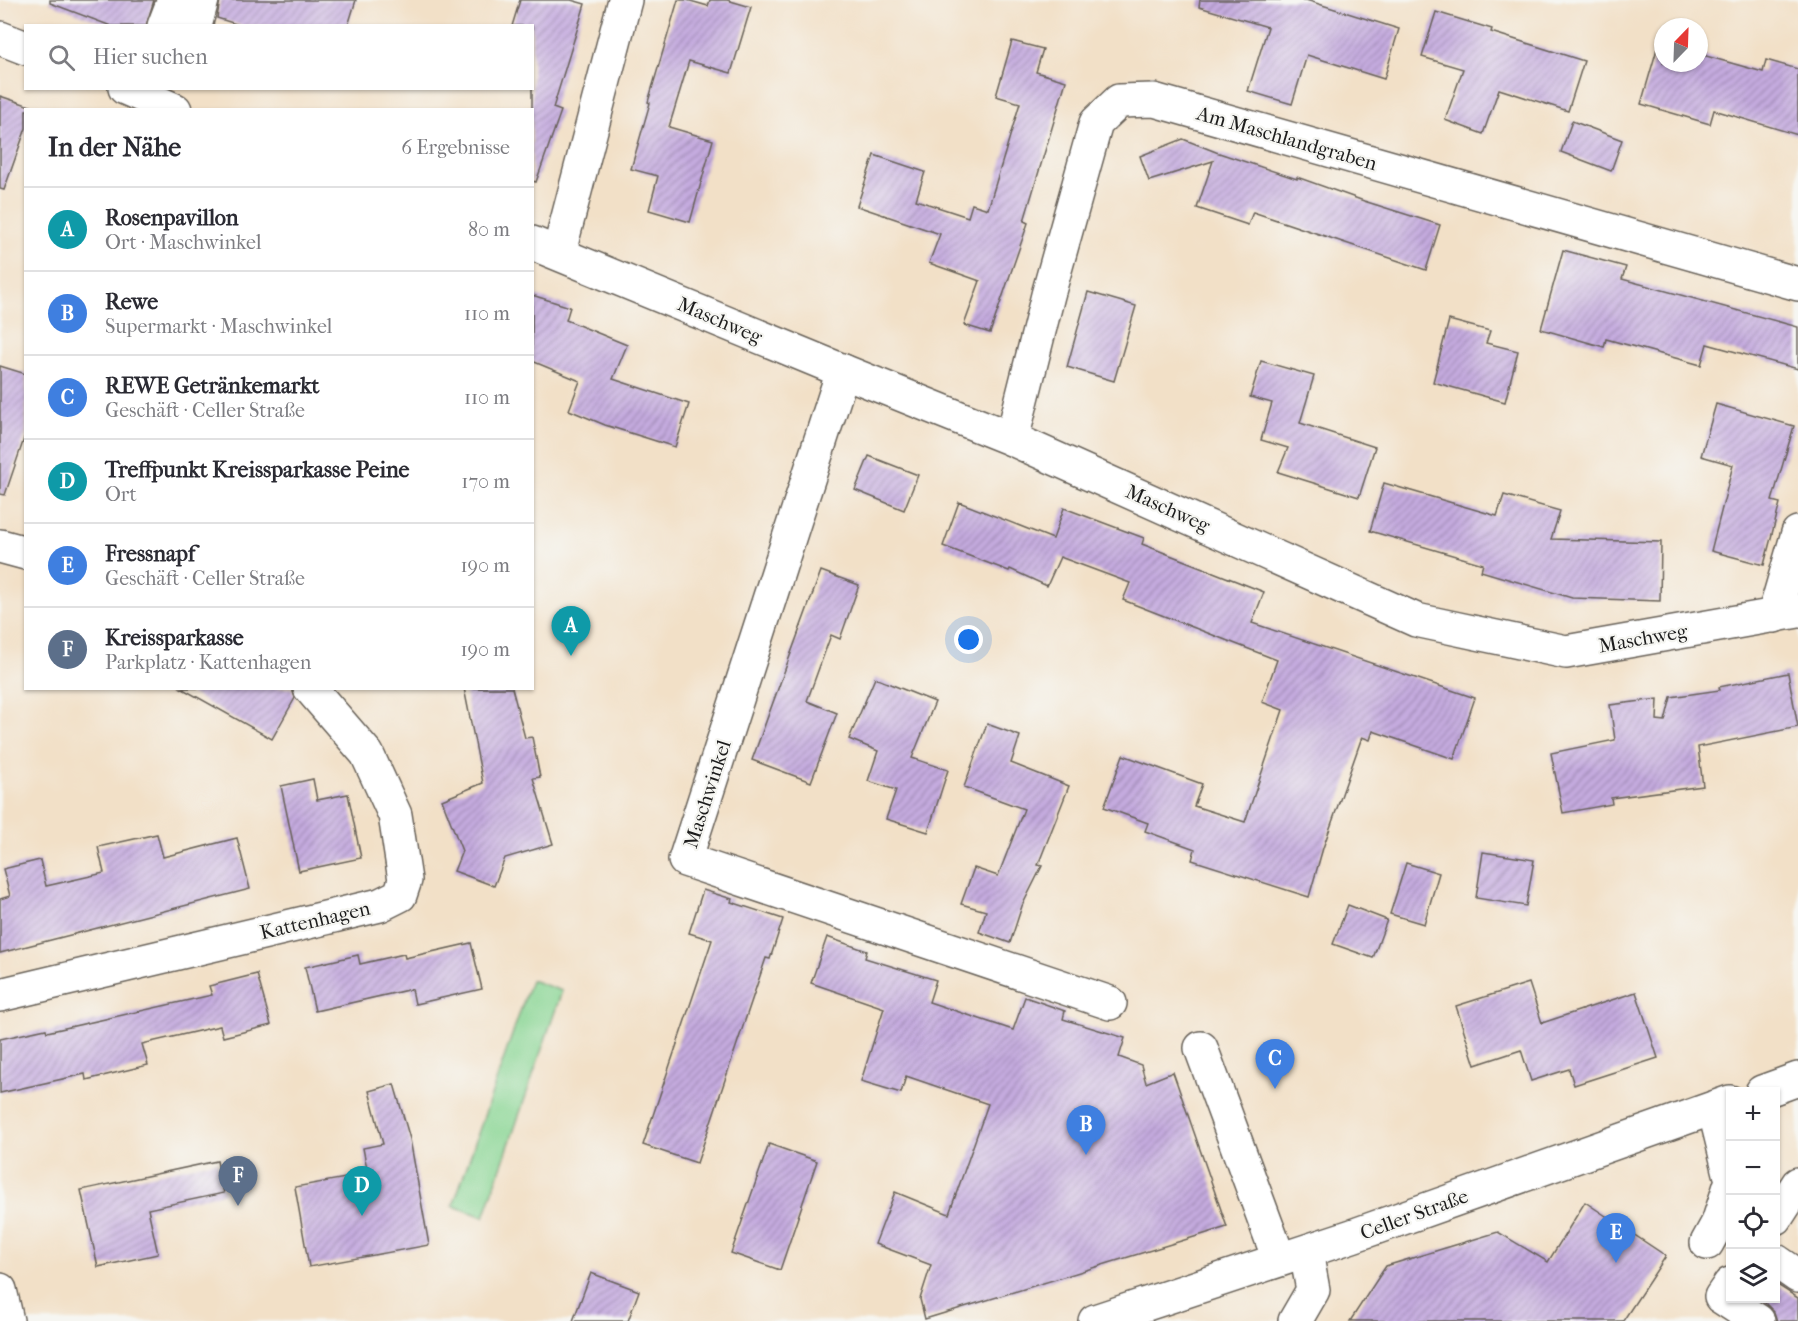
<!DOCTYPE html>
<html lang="de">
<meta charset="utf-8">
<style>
:root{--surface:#fff;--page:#f2f2f3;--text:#2b2b33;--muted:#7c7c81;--line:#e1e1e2;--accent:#c8321e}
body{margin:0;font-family:"IM FELL French Canon",serif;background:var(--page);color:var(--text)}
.controls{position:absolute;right:18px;bottom:18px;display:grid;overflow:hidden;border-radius:0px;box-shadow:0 2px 4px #0004}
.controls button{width:54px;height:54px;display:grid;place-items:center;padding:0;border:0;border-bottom:2px solid var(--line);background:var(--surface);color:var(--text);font:30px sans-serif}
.compass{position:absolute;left:1654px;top:18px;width:54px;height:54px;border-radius:50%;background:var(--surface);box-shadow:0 2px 4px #0004;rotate:23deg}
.you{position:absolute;left:969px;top:640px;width:21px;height:21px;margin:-15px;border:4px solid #fff;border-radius:50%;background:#1a73e8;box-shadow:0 0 0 9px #1a73e833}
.badge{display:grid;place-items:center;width:39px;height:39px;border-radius:50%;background:var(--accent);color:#fff;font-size:20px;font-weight:700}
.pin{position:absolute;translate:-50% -50px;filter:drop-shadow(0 2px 3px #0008)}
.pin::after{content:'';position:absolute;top:32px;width:21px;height:18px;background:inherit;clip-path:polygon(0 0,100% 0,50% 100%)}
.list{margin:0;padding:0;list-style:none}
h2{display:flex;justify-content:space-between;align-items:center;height:78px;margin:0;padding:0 24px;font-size:26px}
h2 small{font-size:20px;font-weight:400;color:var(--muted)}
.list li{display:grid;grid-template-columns:39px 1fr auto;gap:18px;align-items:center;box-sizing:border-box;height:84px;padding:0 24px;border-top:2px solid var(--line)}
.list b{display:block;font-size:22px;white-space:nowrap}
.list p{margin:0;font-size:20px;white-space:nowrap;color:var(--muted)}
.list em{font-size:20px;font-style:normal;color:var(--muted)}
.icon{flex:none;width:33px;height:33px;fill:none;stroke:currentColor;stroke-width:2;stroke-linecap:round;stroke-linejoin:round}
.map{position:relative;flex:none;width:1798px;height:1321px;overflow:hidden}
.search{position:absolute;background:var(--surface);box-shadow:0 2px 4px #0004;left:24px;top:24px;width:510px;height:66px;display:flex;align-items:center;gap:15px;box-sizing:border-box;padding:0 21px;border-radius:0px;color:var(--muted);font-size:22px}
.panel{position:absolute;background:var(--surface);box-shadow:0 2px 4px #0004;left:24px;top:108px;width:510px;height:582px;border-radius:0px}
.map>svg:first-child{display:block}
.park{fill:#8ad694;stroke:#537958;stroke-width:1.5}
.building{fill:url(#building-hatch)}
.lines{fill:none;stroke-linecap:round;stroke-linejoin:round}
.minor-casing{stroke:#676158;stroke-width:36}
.major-casing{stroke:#676158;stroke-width:36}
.minor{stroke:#fff;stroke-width:33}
.major{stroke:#fff;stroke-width:33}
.labels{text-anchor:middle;stroke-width:4.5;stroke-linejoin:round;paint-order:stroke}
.street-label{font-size:20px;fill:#1c1c1c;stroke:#f6f6f2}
</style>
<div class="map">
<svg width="1798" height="1321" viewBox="0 0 1798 1321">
<defs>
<pattern id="building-hatch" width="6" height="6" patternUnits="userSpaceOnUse" patternTransform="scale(1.5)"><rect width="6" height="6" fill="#c5abdf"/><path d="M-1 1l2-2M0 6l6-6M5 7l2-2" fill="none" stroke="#9f8ab4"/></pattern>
</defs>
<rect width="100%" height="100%" fill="#f6f6f2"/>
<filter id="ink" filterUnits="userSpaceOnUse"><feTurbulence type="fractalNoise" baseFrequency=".0167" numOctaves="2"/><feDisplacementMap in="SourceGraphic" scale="12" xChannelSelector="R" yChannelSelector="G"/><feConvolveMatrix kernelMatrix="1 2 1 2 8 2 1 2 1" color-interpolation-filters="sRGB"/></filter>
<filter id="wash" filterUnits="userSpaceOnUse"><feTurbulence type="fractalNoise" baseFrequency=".008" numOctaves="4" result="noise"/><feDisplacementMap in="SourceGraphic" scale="24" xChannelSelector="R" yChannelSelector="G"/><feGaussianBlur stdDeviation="1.35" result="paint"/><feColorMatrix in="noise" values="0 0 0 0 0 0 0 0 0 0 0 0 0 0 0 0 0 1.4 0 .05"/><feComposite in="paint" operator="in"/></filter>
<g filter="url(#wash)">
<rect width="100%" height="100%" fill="#f2e0c7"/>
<polygon class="park" points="531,980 562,991 484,1217 453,1206"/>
<g id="blocks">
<g class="building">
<polygon points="50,0 154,0 146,26 111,26 50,3"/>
<polygon points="220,0 356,0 348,26 242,26 217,18"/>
<polygon points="520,0 571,0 585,4 553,108 561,111 536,182 532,181 532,26 512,26"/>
<polygon points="678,0 687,0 708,6 710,0 727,0 751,7 731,73 689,61 669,127 713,140 690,222 649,210 658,176 631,169 650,103 648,102"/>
<polygon points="1200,0 1306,0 1399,29 1384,79 1307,55 1292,104 1248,91 1268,27 1199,7"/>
<polygon points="1436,12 1492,29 1491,32 1584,61 1568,111 1499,89 1483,134 1445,120 1463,69 1422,57"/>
<polygon points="1012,41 1043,49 1036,72 1066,81 1024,221 1028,223 990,333 964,325 980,281 929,263 940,234 857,206 874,155 925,172 916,200 968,217 972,204 988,209 1020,103 996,96"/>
<polygon points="1659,42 1663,43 1663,63 1699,63 1699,54 1763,72 1766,60 1798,69 1798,135 1714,110 1710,124 1641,104"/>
<polygon points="0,96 33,107 32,110 26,110 26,128 4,190 0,189"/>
<polygon points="1572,121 1622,140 1611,171 1561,152"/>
<polygon points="1183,139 1216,152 1297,179 1297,177 1364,201 1440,225 1426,270 1253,212 1248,225 1197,208 1213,161 1149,181 1140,156"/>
<polygon points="1563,250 1626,267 1622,279 1798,327 1798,369 1707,344 1701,365 1606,339 1604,347 1541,329"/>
<polygon points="1088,292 1136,306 1114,381 1067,367"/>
<polygon points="532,295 570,307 566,320 627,345 613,379 689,404 675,447 605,425 569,410 580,381 532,361"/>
<polygon points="1449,320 1490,331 1486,343 1518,351 1505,402 1433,382"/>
<polygon points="1261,361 1314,376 1300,423 1375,447 1359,497 1278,472 1288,448 1261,440 1272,403 1250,397"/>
<polygon points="0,366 26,374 26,433 5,495 0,494"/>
<polygon points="1716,404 1794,426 1772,501 1780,503 1764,565 1711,551 1733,465 1701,456"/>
<polygon points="869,456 918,475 904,510 855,490"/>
<polygon points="1384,483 1497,516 1504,495 1560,511 1551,539 1661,542 1660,601 1572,598 1481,571 1483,564 1370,531"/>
<polygon points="959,502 1053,539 1064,508 1144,538 1142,544 1264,592 1252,623 1475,698 1454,759 1373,731 1370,740 1362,737 1323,848 1309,897 1192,860 1195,849 1145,831 1148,823 1104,807 1123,755 1202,784 1194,806 1245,822 1283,710 1262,702 1277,660 1123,600 1130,583 1060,557 1047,586 1010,569 1009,571 943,546"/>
<polygon points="821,571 859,585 840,639 831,635 807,701 837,713 811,782 752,760"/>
<polygon points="1788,673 1798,727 1698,747 1703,786 1611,798 1612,804 1563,813 1551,753 1615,740 1610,705 1658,699 1657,720 1665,721 1671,697 1720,690 1719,687"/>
<polygon points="875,678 935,702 912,758 948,770 928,832 886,819 896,790 868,781 878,751 849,739"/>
<polygon points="181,688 292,688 295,698 272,739"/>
<polygon points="464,688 512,688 525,738 532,737 540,777 533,778 553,844 505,858 494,886 454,871 462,851 442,800 483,783"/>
<polygon points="987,724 1020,736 1011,763 1069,786 1038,865 1042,866 1022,906 1010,943 979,932 986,911 961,904 974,868 998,876 1024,809 964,787"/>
<polygon points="313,779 317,800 348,794 361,858 299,871 281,786"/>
<polygon points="157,834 163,857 237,838 250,889 0,953 0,899 10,896 3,869 40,860 46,886 104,873 98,847"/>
<polygon points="1483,852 1534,860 1526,906 1476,898"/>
<polygon points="1406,863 1439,873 1424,924 1390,914"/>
<polygon points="703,890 732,899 731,902 783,919 770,959 766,958 697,1163 643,1145 712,940 689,933"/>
<polygon points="1348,905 1387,920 1373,958 1333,944"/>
<polygon points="827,937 867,951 865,958 936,980 929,1002 1013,1030 1025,997 1065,1011 1063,1019 1125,1038 1119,1057 1141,1065 1146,1083 1173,1072 1227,1227 925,1319 920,1299 931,1265 875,1244 895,1192 949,1214 988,1104 906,1076 901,1093 861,1081 884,1008 811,983"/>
<polygon points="471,943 482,989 415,1004 412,989 315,1011 305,967 358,955 360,964 404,954 405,958"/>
<polygon points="257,974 271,1025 223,1037 220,1026 142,1044 148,1065 86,1080 85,1074 0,1093 0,1039 46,1029 47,1032 212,995 209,986"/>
<polygon points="1529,983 1542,1023 1636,992 1658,1058 1574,1085 1569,1069 1531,1081 1521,1050 1475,1065 1456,1006"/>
<polygon points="394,1084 410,1139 429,1245 309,1267 295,1187 368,1174 363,1148 383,1144 369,1091"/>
<polygon points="769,1144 817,1161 780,1270 731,1253"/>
<polygon points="217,1161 224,1193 148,1209 158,1254 98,1267 81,1190"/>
<polygon points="1585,1202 1666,1256 1623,1321 1350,1321 1386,1266 1498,1232 1548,1262"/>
<polygon points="591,1273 639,1291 628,1321 573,1321"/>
<polygon points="1776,1284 1798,1298 1798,1321 1777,1321 1774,1312 1764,1302 1766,1299 1776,1299"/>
</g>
</g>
</g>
<g filter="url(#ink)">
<use href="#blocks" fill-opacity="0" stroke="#676158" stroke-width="1.5"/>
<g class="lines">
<defs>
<g id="minor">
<polyline points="164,26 174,0"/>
<polyline points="195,26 202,0"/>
<polyline points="0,38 26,48"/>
<polyline points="125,88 175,110"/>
<polyline points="532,243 843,371 1012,439 1416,620 1566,652 1798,611"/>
<polyline points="559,252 625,0"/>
<polyline points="843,371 685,860 1110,1003"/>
<polyline points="1012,439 1048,295 1096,123 1119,101 1154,100 1798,284"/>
<polyline points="0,546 26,553"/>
<polyline points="1774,616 1798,533"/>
<polyline points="0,995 380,905 400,895 405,880 395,815 367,754 310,688"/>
<polyline points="1201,1048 1279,1259"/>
<polyline points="1714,1108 1730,1173"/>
<polyline points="1776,1218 1798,1184"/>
<polyline points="1707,1243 1718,1223 1730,1186"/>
<polyline points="1776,1261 1798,1276"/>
<polyline points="1730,1284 1721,1297 1758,1321"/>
<polyline points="0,1290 7,1321"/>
<polyline points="1295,1321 1313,1290 1306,1252"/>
</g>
<g id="major">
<polyline points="1762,1092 1798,1079"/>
<polyline points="1095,1321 1352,1236 1730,1102"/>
</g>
</defs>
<use href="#minor" class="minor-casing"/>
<use href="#major" class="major-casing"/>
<use href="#minor" class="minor"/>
<use href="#major" class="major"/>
</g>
</g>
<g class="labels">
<g class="street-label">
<text transform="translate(1287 138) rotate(16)" y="7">Am Maschlandgraben</text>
<text transform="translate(720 320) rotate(23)" y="7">Maschweg</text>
<text transform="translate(1168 508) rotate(24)" y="7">Maschweg</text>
<text transform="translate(1643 638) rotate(-10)" y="7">Maschweg</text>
<text transform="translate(707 794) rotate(-72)" y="7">Maschwinkel</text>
<text transform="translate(315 920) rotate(-13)" y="7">Kattenhagen</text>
<text transform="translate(1414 1214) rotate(-20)" y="7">Celler Straße</text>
</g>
</g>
</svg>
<div class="controls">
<button>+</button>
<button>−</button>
<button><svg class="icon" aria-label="locate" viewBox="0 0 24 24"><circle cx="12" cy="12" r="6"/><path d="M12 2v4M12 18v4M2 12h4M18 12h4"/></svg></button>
<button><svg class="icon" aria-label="layers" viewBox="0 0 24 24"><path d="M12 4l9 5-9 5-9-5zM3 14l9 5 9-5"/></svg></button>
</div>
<svg class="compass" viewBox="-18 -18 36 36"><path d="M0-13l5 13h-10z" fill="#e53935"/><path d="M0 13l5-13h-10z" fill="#7c7c81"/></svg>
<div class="you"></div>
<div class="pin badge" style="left:571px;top:656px;background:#0f9aa8">A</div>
<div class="pin badge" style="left:1086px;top:1155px;background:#3f7fe0">B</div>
<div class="pin badge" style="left:1275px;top:1089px;background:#3f7fe0">C</div>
<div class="pin badge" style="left:362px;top:1216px;background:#0f9aa8">D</div>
<div class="pin badge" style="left:1616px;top:1263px;background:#3f7fe0">E</div>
<div class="pin badge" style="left:238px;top:1206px;background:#5c6f8a">F</div>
<div class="search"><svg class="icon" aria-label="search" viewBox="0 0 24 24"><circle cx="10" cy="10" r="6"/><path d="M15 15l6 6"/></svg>Hier suchen</div>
<section class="panel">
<h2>In der Nähe<small>6 Ergebnisse</small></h2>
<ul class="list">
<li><span class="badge" style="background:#0f9aa8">A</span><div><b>Rosenpavillon</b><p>Ort · Maschwinkel</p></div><em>80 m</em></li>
<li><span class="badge" style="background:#3f7fe0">B</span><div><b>Rewe</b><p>Supermarkt · Maschwinkel</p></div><em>110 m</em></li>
<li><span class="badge" style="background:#3f7fe0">C</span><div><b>REWE Getränkemarkt</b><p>Geschäft · Celler Straße</p></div><em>110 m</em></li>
<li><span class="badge" style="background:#0f9aa8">D</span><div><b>Treffpunkt Kreissparkasse Peine</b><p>Ort</p></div><em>170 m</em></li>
<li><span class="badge" style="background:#3f7fe0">E</span><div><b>Fressnapf</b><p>Geschäft · Celler Straße</p></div><em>190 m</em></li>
<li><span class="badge" style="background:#5c6f8a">F</span><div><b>Kreissparkasse</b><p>Parkplatz · Kattenhagen</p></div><em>190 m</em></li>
</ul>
</section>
</div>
